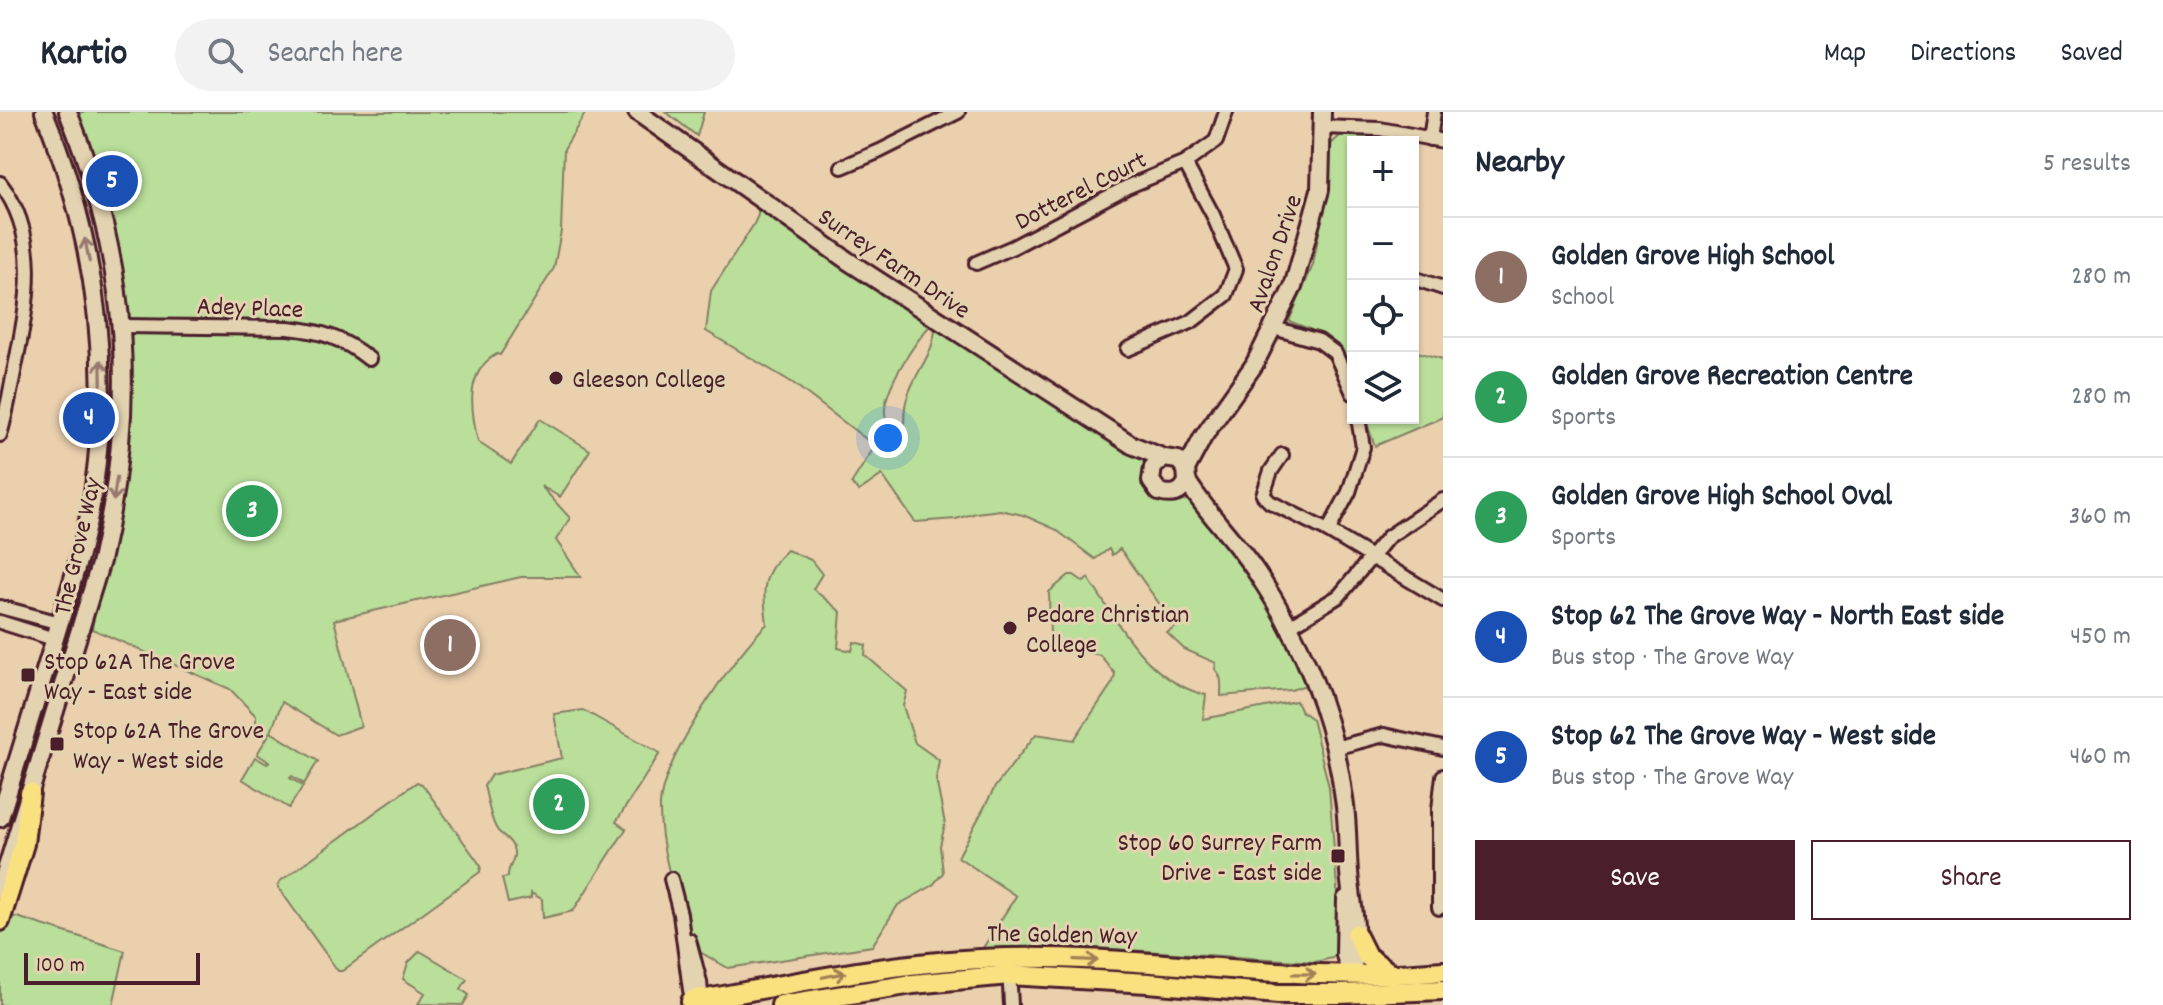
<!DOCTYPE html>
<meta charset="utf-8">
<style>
:root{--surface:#fff;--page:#f2f2f3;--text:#1f2937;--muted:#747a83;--line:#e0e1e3;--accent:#4a1f2b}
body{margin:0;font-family:Dekko,sans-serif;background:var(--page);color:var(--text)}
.controls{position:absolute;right:24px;top:24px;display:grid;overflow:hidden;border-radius:0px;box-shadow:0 2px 6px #0004}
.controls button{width:72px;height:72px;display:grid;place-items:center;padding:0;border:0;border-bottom:2px solid var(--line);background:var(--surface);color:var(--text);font:40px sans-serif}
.scale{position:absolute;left:24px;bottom:20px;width:176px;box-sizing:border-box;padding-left:8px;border:4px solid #4a1f2b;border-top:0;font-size:22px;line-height:28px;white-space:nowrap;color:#4a1f2b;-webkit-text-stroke:6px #e4d3b0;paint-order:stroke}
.you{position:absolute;left:888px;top:326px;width:28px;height:28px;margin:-20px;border:6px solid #fff;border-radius:50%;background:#1a73e8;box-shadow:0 0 0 12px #1a73e833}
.badge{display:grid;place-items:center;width:52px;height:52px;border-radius:50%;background:var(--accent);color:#fff;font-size:26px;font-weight:700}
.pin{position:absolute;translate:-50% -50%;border:4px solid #fff;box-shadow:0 2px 8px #0006}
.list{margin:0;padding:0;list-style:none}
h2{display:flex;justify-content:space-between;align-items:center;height:104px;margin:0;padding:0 32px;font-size:34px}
h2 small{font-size:26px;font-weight:400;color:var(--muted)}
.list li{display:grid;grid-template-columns:52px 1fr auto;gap:24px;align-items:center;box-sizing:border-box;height:120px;padding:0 32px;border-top:2px solid var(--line)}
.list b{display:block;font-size:30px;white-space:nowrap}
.list p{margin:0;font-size:26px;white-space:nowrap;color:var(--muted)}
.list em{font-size:26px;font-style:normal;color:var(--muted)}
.actions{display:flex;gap:16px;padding:24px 32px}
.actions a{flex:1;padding:18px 0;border:2px solid var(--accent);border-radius:0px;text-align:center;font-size:28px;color:var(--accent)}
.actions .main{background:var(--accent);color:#fff}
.icon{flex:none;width:44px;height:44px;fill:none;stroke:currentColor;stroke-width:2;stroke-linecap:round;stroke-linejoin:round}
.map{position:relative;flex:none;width:1443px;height:893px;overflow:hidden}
header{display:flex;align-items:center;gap:48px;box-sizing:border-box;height:112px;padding:0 40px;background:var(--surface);border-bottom:2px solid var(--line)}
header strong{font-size:38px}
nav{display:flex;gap:44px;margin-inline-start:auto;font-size:28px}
.search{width:560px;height:72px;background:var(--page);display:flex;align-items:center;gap:20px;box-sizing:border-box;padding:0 28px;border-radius:44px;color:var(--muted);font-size:30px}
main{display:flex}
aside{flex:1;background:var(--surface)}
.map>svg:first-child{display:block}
.green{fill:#badf9a;stroke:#827f62;stroke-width:2;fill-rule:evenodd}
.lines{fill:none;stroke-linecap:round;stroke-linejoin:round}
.street-casing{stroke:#4a1f2b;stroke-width:18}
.secondary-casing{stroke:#4a1f2b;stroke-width:22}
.primary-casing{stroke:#4a1f2b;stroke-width:24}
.highway-casing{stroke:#4a1f2b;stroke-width:28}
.street{stroke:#e4d3b0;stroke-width:12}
.secondary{stroke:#e4d3b0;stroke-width:16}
.primary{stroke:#fae180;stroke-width:18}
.highway{stroke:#fae180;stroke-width:22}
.oneway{stroke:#97796e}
.oneway2{stroke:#a28056}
.poi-dot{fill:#4a1f2b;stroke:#e4d3b0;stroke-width:3}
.labels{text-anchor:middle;stroke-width:6;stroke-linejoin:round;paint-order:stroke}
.street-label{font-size:26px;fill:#4a1f2b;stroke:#e4d3b0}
.poi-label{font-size:26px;fill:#4a1f2b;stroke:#e4d3b0;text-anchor:start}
</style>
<header>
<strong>Kartio</strong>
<div class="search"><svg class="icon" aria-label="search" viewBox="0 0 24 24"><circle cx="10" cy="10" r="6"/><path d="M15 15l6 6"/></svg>Search here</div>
<nav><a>Map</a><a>Directions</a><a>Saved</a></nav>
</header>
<main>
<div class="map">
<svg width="1443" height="893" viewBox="0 0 1443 893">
<rect width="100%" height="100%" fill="#ebd0ae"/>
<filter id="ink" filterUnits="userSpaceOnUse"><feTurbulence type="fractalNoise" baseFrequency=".0125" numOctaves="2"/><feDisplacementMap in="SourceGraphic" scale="16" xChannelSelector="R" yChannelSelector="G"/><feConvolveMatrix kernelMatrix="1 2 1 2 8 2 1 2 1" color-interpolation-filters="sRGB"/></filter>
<g filter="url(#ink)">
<g class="green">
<path d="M67 0H586L564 37 561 119 554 156 500 243 497 242C464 260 471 299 478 330L511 352 540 307 590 338 560 385 541 374 570 406 556 428 581 465H521L334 508 361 614 336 623 282 590 271 620 318 649 304 672 292 664 290 666 303 674 289 696 242 667 255 645 267 652 269 650 257 642 270 621 256 619V604L230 577 92 517 122 324 114 166Z"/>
<polygon points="666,0 704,0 697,24"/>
<path d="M1342 22 1367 24 1374 30H1353V273C1337 228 1333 226 1289 209L1313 153 1326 82 1331 32Z"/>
<path d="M758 87 1132 333 1151 361 1153 374 1177 381 1196 393 1260 465 1315 570 1291 578 1221 584C1221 573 1223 565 1215 557L1216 551 1184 537 1167 521 1176 515 1120 437 1112 443 1109 437 1095 447 1055 417 1023 403 1000 398 976 401 956 407 915 410 882 363 859 379 851 372 875 334 793 271 706 219 711 179 754 112 758 103ZM935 208C937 242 916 256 907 286 902 301 905 317 905 332 898 324 889 317 886 307 878 281 918 226 935 208Z"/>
<polygon points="1413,239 1443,247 1443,305 1375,334 1365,306 1413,306"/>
<path d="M787 438 811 448 822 462 813 477 841 500 838 536 852 539 854 530 866 533 865 543 907 579 903 594 915 631 939 648 936 667 945 712 940 734 943 761 932 774 898 793 872 834 728 856 693 836C679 791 659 742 660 694 661 648 734 544 767 512 763 479 760 462 787 438Z"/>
<path d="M1069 463H1074L1084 470 1088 466C1121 514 1145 568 1206 583L1203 607 1296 589 1301 599 1312 607 1329 675 1337 775 1336 841 1332 846 1315 850 1080 835 983 836 1016 784 958 745 995 675 1036 622 1074 628 1113 570 1115 562 1100 543 1062 536 1050 524 1049 480Z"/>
<path d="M583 598 660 641 616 710 626 717 573 799 543 806 542 787 531 781V786L508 791 502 766 508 765C507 755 515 750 514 740 513 729 505 726 498 719 490 709 488 687 484 674L491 663 562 646 554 602Z"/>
<polygon points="417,670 422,672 481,754 480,760 342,859 338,859 278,775 279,770"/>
<polygon points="0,804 17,805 125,839 113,893 0,893"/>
<polygon points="420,839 467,867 461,877 469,883 463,893 418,892 425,881 403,867 408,851"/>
</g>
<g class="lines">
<defs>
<g id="street">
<polyline points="1321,15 1380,17 1443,29"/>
<polyline points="1430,27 1434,0"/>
<polyline points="842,55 880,39 958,0"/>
<path d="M0 71C41 124 28 190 16 250 11 275 7 299 0 323"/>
<polyline points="976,151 1013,135 1127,75 1185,51 1216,29 1226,0"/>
<polyline points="1413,166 1443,176"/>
<path d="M121 214 288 216C321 219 343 226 369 247"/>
<polyline points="1274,216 1319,229 1335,241 1353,281"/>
<polyline points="1128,237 1191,210 1226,183 1236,157 1213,103 1185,51"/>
<polyline points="1282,343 1271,359 1263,383 1270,390 1328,419 1443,488"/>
<polyline points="1328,419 1349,380 1363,335 1358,306"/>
<polyline points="0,495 60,511"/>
<polyline points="0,510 54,527"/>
<polyline points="1290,514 1339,484 1388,425 1443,388"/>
<polyline points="1335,636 1384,623 1443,636"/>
<polyline points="671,767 680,802 690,878 695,893"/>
<polyline points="1439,796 1439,697 1443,664"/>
<polyline points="689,828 700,870 702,892"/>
<polyline points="1009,856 1011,893"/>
</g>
<g id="secondary">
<path d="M637 0 848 149 1132 333 1164 346 1178 348 1186 357 1187 369C1182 382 1172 384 1159 380L1151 369 1153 355 1164 346"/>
<polyline points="1186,357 1203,325 1254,253 1293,175 1320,78 1322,0"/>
<path d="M1187 369C1207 402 1236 429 1257 461 1303 530 1334 605 1344 687 1348 711 1347 736 1349 760 1352 796 1361 827 1351 863"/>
<path d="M0 706C18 646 37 586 55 526 70 476 87 427 94 374 112 246 93 120 44 0"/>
<path d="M0 778 101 449C138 289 129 152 68 0"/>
<polyline points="1346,787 1345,843 1351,862"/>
</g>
<g id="primary">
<polyline points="0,809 24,732 30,681"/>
<polyline points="1356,822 1367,844 1390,861"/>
<path d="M702 888C803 869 904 848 1008 846 1153 843 1297 873 1443 859"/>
<polyline points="781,893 913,872 1009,863 1148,871 1278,882 1339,882 1443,878"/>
</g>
<polyline id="highway" points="693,890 702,888"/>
</defs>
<use href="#street" class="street-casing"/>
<use href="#secondary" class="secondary-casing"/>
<use href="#primary" class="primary-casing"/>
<use href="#highway" class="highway-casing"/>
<use href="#street" class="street"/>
<use href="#secondary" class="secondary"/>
<use href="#primary" class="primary"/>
<use href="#highway" class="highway"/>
</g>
<defs><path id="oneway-shaft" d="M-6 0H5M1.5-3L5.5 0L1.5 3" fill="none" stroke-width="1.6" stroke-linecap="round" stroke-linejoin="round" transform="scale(2)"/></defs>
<g class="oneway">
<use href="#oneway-shaft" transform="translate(87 138) rotate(-101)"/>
<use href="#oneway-shaft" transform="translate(101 260) rotate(-91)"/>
<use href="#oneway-shaft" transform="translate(115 377) rotate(98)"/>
</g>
<g class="oneway2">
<use href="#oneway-shaft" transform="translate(1086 848) rotate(2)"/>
<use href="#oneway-shaft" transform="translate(1304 862) rotate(1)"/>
<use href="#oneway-shaft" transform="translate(834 863) rotate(-11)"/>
</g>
</g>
<g class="poi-dot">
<circle cx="556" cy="266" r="8"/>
<circle cx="1010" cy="516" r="8"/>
<rect x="20" y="555" width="16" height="16" rx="4"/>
<rect x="49" y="624" width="16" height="16" rx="4"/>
<rect x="1330" y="736" width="16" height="16" rx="4"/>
</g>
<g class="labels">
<g class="street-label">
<text transform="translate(1080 77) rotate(-27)" y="9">Dotterel Court</text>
<text transform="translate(1273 141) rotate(-71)" y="9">Avalon Drive</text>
<text transform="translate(895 150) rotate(34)" y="9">Surrey Farm Drive</text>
<text transform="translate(250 194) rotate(2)" y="9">Adey Place</text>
<text transform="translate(76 434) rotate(-77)" y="9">The Grove Way</text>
<text transform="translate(1062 821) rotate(1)" y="9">The Golden Way</text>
</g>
<g class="poi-label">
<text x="572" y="275">Gleeson College</text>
<text x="1026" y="510">Pedare Christian<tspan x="1026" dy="30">College</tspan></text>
<text x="44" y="557">Stop 62A The Grove<tspan x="44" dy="30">Way - East side</tspan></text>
<text x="73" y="626">Stop 62A The Grove<tspan x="73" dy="30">Way - West side</tspan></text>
<text x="1322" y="738" text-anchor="end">Stop 60 Surrey Farm<tspan x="1322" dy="30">Drive - East side</tspan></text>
</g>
</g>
</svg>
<div class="controls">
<button>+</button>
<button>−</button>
<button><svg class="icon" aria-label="locate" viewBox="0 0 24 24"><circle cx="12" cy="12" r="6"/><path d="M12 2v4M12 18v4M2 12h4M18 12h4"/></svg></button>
<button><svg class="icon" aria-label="layers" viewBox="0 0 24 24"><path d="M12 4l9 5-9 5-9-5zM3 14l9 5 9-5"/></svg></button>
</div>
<div class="scale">100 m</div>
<div class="you"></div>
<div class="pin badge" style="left:450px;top:533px;background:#8d6e63">1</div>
<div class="pin badge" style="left:559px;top:692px;background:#2e9e5b">2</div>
<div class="pin badge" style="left:252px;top:399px;background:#2e9e5b">3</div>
<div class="pin badge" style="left:89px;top:306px;background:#1a4fb4">4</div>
<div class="pin badge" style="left:112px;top:69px;background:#1a4fb4">5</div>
</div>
<aside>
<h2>Nearby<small>5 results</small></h2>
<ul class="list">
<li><span class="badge" style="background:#8d6e63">1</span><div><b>Golden Grove High School</b><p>School</p></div><em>280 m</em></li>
<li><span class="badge" style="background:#2e9e5b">2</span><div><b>Golden Grove Recreation Centre</b><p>Sports</p></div><em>280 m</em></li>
<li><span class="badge" style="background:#2e9e5b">3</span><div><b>Golden Grove High School Oval</b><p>Sports</p></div><em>360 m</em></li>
<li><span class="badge" style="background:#1a4fb4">4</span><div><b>Stop 62 The Grove Way - North East side</b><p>Bus stop · The Grove Way</p></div><em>450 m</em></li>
<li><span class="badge" style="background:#1a4fb4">5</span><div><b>Stop 62 The Grove Way - West side</b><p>Bus stop · The Grove Way</p></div><em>460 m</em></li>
</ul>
<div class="actions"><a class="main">Save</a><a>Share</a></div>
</aside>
</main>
